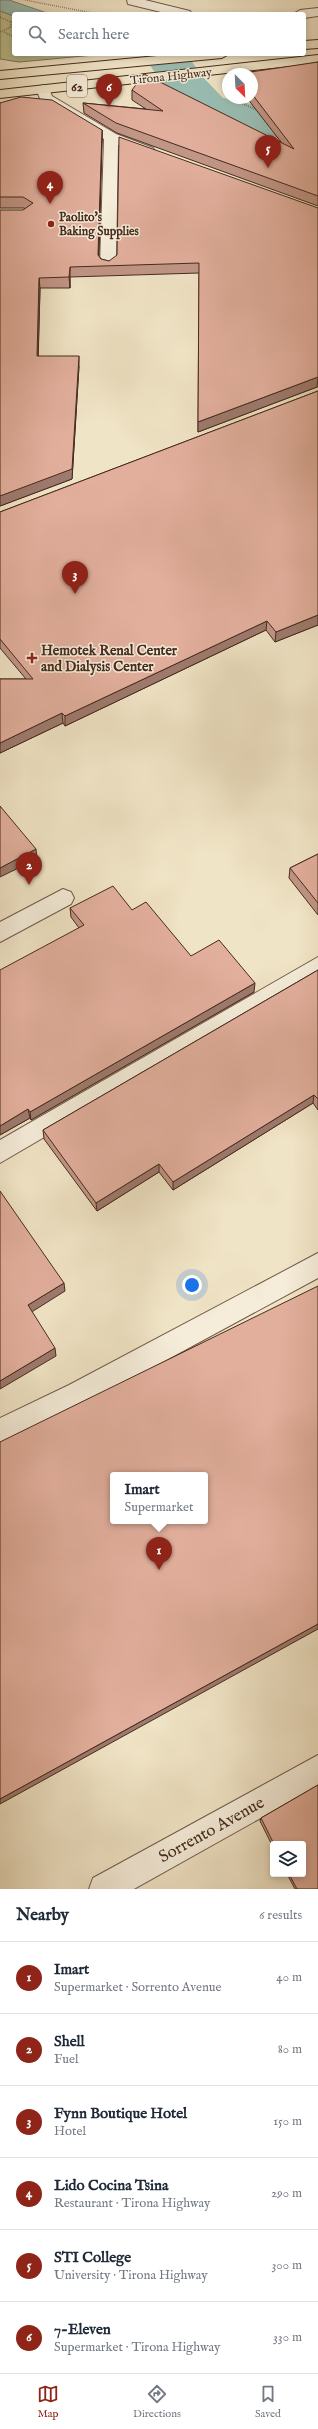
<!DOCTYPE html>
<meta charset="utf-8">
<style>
:root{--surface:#fff;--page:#f2f2f3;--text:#1f2937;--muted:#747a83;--line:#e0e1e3;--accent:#8f2418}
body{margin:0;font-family:"IM FELL English",serif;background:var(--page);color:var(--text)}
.controls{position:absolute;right:12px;bottom:12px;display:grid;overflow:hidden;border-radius:4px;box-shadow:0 2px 6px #0003}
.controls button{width:36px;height:36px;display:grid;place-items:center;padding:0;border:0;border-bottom:1px solid var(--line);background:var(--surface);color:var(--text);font:20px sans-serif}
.compass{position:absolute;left:222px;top:68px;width:36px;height:36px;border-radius:50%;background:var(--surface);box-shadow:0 2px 6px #0003;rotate:156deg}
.you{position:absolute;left:192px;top:1285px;width:14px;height:14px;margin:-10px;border:3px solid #fff;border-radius:50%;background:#1a73e8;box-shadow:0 0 0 6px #1a73e833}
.badge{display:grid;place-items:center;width:26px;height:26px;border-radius:50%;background:var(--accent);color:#fff;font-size:13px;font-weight:700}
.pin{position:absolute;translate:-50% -33px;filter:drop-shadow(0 1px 2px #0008)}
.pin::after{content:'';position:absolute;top:21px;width:14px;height:12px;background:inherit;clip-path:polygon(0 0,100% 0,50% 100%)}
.popup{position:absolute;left:110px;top:1472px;width:98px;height:52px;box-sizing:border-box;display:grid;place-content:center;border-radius:4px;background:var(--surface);filter:drop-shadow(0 1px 3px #0005);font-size:13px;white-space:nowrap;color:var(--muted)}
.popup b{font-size:15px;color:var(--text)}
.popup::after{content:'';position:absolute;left:50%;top:100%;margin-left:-8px;border:8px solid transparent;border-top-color:var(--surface)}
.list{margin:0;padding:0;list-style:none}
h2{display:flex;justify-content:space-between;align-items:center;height:52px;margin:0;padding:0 16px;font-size:17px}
h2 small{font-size:13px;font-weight:400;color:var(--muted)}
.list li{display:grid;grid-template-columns:26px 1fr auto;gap:12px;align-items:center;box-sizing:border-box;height:72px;padding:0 16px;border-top:1px solid var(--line)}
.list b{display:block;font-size:15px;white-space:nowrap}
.list p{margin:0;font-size:13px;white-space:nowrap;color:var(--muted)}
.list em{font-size:13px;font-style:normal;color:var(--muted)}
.icon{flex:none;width:22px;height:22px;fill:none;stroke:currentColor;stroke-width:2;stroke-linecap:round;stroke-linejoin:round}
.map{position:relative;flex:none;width:318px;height:1889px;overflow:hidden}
.search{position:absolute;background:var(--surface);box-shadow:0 2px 6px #0003;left:12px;right:12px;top:12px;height:44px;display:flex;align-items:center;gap:10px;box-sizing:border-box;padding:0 14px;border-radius:4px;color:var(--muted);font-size:15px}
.sheet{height:484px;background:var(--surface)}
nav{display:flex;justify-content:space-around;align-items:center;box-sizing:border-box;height:56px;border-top:1px solid var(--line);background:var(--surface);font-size:11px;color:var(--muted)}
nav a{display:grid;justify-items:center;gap:2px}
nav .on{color:var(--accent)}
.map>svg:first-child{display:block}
.green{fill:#bec292;stroke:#827658}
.water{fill:#9abfb5;stroke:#788479}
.pier{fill:#f0e4c6}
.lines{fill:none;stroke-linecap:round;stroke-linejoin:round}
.river{fill:#9abfb5;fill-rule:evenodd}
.service-casing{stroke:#705948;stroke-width:2}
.minor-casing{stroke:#705948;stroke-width:2}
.primary-casing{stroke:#462b1e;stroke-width:2}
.path{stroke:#462b1e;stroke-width:1.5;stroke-dasharray:0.5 1.5;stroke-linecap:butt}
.service{fill:#f5edda;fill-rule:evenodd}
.minor{fill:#f5edda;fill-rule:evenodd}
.primary{fill:#f0e4c6;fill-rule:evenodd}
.wall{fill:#c29687;stroke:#462b1e}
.shaded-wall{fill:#9e7a6e;stroke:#462b1e}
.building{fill:#e2af9d;stroke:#462b1e;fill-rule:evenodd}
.poi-dot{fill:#8f2418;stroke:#f5edda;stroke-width:1.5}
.labels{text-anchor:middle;stroke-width:3;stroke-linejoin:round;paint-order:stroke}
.far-street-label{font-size:12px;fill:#462b1e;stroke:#f5edda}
.far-poi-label{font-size:12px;font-weight:bold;fill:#462b1e;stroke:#f5edda;text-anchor:start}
.shield{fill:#f5edda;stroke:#7a6556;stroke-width:1}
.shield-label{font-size:13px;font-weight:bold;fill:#462b1e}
.poi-label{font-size:14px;font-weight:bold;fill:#462b1e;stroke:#f5edda;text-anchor:start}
.near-street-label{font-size:17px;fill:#462b1e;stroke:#f5edda}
</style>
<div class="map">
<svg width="318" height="1889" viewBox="0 0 318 1889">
<rect width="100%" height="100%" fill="#f0e4c6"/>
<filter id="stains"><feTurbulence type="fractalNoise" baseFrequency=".005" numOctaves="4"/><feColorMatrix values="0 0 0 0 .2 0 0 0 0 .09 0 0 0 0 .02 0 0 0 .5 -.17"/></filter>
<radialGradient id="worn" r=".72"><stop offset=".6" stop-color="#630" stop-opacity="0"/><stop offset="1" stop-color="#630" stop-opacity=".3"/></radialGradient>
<polygon class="green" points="0,11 14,16 14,54 105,54 19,62 0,59"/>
<polygon class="water" points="0,0 9,0 50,14 14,16 0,11"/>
<polygon class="pier" points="146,54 185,54 203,86 167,91"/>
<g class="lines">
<polygon class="river" points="143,54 187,54 200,74 223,98 318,118 318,146 192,119 167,92"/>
<defs>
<g id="service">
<polygon points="127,0 145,0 190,11 192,14 169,14 128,4"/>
<polygon points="318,8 318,16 304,18 304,14 293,14 300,10"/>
<polygon points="43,85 48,86 52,96 116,134 153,148 155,151 148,155 118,145 116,265 114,268 108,270 100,265 104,139 41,101 36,89"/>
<polygon points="63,889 71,892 74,898 71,904 0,942 0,922"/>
<polygon points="318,1253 318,1278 87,1403 0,1445 0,1418 69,1385"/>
</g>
<g id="minor">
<polygon points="318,957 318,977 0,1163 0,1140"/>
<polygon points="318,1755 318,1786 134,1889 89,1889 93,1878"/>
</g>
<g id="primary">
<polygon points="318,40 318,48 304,49 304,41"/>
<polygon points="178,54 229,54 222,58 0,79 0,71"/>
<polygon points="318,55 318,63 0,98 0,90"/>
</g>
</defs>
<use href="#service" class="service-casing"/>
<use href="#minor" class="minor-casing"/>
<use href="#primary" class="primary-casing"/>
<g class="path">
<polyline points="25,0 97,14"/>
<polyline points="0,17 11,22 11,27 0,32"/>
<polyline points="4,32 14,37"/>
<polyline points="230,98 259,111"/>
</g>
<use href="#service" class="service"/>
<use href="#minor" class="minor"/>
<use href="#primary" class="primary"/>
</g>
<g class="wall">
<polygon points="318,62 318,206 117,133 84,113 83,103 146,109 132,100 132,90 281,142 247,98 252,98 252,74"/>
<polygon points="0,103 102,130 102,140 99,256 101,259 109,261 318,208 318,387 317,387 198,432 199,273 70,277 70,288 40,288 38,356 79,366 72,479 0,506 23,210 26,209 24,208 0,208"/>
<polygon points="318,391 318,625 275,642 266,630 65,726 63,723 0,753 0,679 26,679 0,648 0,512"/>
<polygon points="318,854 318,915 289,878 290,868"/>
<polygon points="70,908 132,910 191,956 254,992 31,1120 30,1118 0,1135 79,928 71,917"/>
<polygon points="318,970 318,1110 313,1103 173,1190 159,1172 97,1211 44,1139 43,1130"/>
<polygon points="318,1785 318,1889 295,1889 287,1874 303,1874 303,1844 273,1844 273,1847 260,1821 261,1818"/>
</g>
<g class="shaded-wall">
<polygon points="102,130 102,140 98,265 98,255"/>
<polygon points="70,267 70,288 69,277"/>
<polygon points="39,278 40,288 38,366 37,356"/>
<polygon points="79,356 79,366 72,479 0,506 0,496"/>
<polygon points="318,377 317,387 198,432 198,422"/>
<polygon points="318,615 318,625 275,642 276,632"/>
<polygon points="267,621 266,630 65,726 65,716"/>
<polygon points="62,713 63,723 0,753 0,743"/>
<polygon points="36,849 37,859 0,877 0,868"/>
<polygon points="255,983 254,992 31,1120 30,1112"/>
<polygon points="314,1095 313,1103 173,1190 173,1182"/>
<polygon points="28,1109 30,1118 0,1135 0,1126"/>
<polygon points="159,1164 159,1172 97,1211 96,1203"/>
<polygon points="64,1283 65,1291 30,1313 28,1305"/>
<polygon points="55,1348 56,1356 0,1389 0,1381"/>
<polygon points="318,1624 318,1629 0,1804 0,1799"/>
</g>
<g class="building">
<polygon points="318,62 318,196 116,123 83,103 163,111 132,90 144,74 294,149 252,94 252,74 237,74"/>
<polygon points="21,97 52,100 102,130 98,255 101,259 109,261 117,255 119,137 318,208 318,377 198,422 199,263 70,267 69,277 39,278 37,356 79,356 72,469 0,496 0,210 23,210 33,203 23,197 0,197 0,103"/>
<polygon points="318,391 318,615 276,632 267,621 65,716 62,713 0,743 0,679 33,679 0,639 0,512"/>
<polygon points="0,806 36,849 0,868"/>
<polygon points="318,854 318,903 290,868"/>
<polygon points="113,886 132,910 146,902 191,956 219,940 255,983 30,1112 28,1109 0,1126 0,970 84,925 70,908"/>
<polygon points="318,970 318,1099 314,1095 173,1182 159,1164 96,1203 43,1130"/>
<polygon points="0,1191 64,1283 28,1305 55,1348 0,1381"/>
<path d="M318 1286V1624L0 1799V1442ZM113 1475H205V1521H113Z"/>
<polygon points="318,1785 318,1889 297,1889 289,1874 303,1874 303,1844 274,1844 261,1818"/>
</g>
<g class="poi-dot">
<circle cx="51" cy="224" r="4"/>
<path d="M30 652h4v4h4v4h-4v4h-4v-4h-4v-4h4z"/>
</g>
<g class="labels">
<g class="far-street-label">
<text transform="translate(171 76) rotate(-6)" y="4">Tirona Highway</text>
</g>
<g class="far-poi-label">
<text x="59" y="221">Paolito's<tspan x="59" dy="14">Baking Supplies</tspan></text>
</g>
<rect class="shield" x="67" y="75" width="20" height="22" rx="3"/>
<g class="shield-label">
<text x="77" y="91">62</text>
</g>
<g class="poi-label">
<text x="41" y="655">Hemotek Renal Center<tspan x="41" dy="16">and Dialysis Center</tspan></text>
</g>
<g class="near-street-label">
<text transform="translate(211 1829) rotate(-29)" y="6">Sorrento Avenue</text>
</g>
</g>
<rect width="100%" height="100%" filter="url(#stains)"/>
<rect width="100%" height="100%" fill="url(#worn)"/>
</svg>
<div class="controls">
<button><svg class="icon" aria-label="layers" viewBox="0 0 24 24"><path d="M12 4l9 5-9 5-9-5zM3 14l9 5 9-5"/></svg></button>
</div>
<svg class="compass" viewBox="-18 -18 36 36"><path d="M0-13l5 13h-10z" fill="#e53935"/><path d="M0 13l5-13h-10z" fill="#747a83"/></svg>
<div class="you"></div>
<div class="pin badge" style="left:159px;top:1570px">1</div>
<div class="popup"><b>Imart</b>Supermarket</div>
<div class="pin badge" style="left:29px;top:885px">2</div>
<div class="pin badge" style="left:75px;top:594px">3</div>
<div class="pin badge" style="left:50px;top:204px">4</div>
<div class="pin badge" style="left:268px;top:168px">5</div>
<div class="pin badge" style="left:109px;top:107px">6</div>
<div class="search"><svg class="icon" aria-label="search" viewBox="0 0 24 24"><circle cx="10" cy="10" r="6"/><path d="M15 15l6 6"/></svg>Search here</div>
</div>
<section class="sheet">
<h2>Nearby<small>6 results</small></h2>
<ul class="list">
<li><span class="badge">1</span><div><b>Imart</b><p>Supermarket · Sorrento Avenue</p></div><em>40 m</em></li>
<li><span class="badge">2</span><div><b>Shell</b><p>Fuel</p></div><em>80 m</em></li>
<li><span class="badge">3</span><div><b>Fynn Boutique Hotel</b><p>Hotel</p></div><em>150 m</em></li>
<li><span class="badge">4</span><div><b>Lido Cocina Tsina</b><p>Restaurant · Tirona Highway</p></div><em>290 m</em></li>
<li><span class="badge">5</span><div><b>STI College</b><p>University · Tirona Highway</p></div><em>300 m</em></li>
<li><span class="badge">6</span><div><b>7-Eleven</b><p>Supermarket · Tirona Highway</p></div><em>330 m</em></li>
</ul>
</section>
<nav>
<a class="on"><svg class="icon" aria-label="map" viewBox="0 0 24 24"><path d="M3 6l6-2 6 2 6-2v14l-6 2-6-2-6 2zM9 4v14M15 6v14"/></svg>Map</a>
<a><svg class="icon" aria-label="directions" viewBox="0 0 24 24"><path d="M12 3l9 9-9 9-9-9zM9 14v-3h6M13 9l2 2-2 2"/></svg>Directions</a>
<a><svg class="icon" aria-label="saved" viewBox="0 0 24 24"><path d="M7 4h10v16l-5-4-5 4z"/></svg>Saved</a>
</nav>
